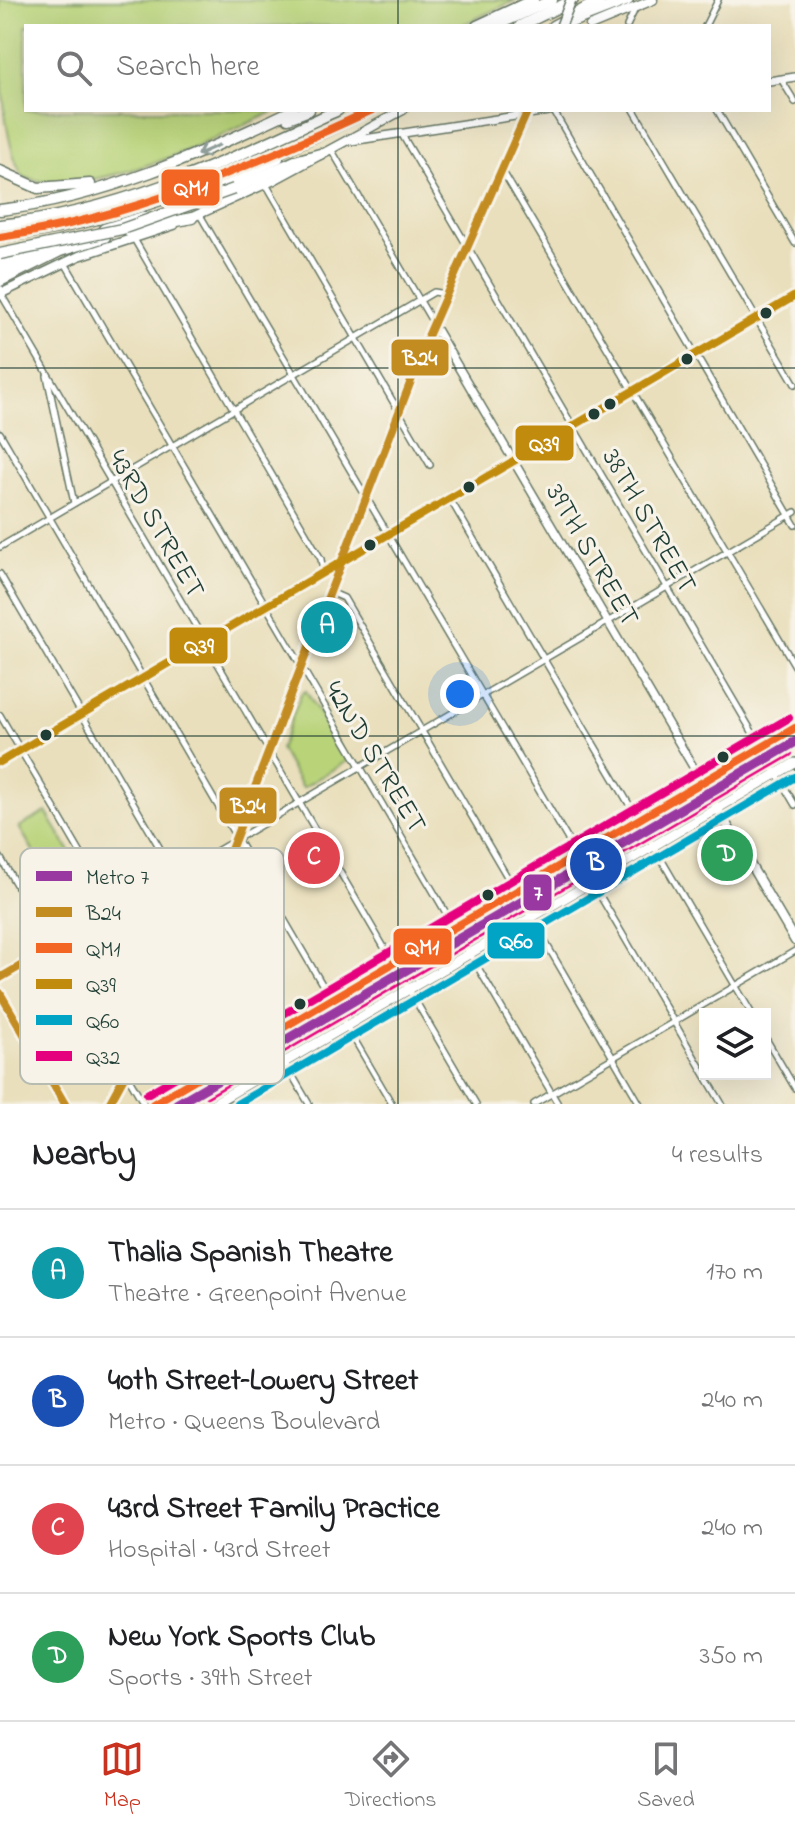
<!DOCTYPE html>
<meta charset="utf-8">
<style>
:root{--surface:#fff;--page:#f2f2f2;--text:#202124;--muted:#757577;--line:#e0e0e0;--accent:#c8321e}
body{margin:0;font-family:"Indie Flower",sans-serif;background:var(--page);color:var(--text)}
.controls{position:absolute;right:24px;bottom:24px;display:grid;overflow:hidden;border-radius:0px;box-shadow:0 8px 32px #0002}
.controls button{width:72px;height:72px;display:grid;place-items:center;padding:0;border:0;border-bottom:2px solid var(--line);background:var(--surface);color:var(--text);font:40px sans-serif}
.you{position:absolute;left:460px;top:694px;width:28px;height:28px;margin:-20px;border:6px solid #fff;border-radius:50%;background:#1a73e8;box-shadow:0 0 0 12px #1a73e833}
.badge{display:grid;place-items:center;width:52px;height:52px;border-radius:50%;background:var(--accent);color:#fff;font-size:26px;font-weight:700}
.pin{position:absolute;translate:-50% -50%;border:4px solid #fff;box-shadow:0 2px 8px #0006}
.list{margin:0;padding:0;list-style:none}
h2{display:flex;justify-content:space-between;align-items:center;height:104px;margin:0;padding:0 32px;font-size:34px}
h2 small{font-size:26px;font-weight:400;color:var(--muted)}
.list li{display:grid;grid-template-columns:52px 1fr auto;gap:24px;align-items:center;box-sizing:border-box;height:128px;padding:0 32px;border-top:2px solid var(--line)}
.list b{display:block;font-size:30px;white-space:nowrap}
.list p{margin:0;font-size:26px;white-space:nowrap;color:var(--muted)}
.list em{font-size:26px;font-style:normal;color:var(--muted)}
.icon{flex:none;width:44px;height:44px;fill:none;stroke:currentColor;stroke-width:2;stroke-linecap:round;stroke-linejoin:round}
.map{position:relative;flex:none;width:795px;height:1104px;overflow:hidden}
.search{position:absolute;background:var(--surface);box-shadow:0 8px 32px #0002;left:24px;right:24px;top:24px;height:88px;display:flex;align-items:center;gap:20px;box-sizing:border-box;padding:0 28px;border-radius:0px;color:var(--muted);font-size:30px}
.sheet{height:616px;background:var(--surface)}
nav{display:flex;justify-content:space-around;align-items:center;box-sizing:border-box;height:112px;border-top:2px solid var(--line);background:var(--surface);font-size:22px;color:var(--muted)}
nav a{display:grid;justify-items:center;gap:4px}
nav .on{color:var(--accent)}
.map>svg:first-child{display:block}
.green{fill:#b8d378;stroke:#6c8856;stroke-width:2}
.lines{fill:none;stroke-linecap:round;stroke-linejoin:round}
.minor-casing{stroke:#667664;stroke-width:8}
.tertiary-casing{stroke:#667664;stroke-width:10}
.secondary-casing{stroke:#667664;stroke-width:11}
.primary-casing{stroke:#667664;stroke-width:12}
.motorway-casing{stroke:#667664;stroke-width:13}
.minor{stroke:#fff;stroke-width:5}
.tertiary{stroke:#fff;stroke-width:7}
.secondary{stroke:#fff;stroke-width:8}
.primary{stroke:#fff;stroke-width:9}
.motorway{stroke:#fff;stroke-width:10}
.primary-bridge-casing{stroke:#667664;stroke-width:12;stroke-linecap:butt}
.motorway-bridge-casing{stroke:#667664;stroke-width:13;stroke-linecap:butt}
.primary-bridge{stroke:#fff;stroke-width:9}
.motorway-bridge{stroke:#fff;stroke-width:10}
.bus-1-casing{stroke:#f7f3e8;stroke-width:14}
.bus-2-casing{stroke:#f7f3e8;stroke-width:14}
.bus-3-casing{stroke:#f7f3e8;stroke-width:14}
.bus-4-casing{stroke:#f7f3e8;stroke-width:14}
.bus-5-casing{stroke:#f7f3e8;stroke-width:14}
.bus-1{stroke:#c38c20;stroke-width:8}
.bus-2{stroke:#f26522;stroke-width:8}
.bus-3{stroke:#c18c0d;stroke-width:8}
.bus-4{stroke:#02a4c6;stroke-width:8}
.bus-5{stroke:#e5007d;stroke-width:8}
.metro-1-casing{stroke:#f7f3e8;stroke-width:16}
.metro-1{stroke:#9a38a1;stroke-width:10}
.oneway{stroke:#8f9e9a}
.grid{fill:none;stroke:#1f3d34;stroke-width:2;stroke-opacity:0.55}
.bus-dot{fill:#1f3d34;stroke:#f7f3e8;stroke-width:3}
.labels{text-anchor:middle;stroke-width:6;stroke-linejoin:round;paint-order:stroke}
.street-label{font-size:28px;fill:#1f3d34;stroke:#f7f3e8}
.key{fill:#f7f3e8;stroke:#b6bcb2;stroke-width:2}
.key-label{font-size:22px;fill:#1f3d34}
.line-badge{stroke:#f7f3e8;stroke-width:3}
.badge-label{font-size:22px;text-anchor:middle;font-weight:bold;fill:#fff}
</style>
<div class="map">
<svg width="795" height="1104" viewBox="0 0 795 1104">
<rect width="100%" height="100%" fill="#f7f3e8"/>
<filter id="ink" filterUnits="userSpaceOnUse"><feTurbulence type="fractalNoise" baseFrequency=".0125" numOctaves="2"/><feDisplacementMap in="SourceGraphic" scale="16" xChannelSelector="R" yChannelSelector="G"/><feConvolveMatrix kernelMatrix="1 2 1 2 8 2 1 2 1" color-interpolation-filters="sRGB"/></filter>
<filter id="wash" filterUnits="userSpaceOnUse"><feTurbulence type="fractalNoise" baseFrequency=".006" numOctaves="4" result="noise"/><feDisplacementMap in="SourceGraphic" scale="32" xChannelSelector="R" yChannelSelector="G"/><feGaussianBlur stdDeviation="1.8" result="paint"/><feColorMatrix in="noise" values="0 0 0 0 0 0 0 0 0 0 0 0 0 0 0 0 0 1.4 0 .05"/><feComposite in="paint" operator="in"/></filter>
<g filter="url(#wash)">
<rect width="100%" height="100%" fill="#e9dfbc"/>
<g class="green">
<path d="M0 0H516L460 26H26V110H277C213 139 93 201 24 177 0 146 0 45 0 0Z"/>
<polygon points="306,691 347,761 302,788 280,749 301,694"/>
<polygon points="46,812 72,855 53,866 48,859 37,857 19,827"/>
</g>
</g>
<g filter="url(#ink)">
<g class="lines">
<defs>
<g id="minor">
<polyline points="627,26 635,9"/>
<polyline points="705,26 718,0"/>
<polyline points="781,79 795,102"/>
<polyline points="553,110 795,525"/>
<polyline points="634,110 795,384"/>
<polyline points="717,110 795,243"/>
<polyline points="401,133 795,805"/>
<polyline points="331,149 433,323"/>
<polyline points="502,170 795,666"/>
<polyline points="266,184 430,465"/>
<polyline points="200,215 577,855"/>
<polyline points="134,239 321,559 323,573"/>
<polyline points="65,263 558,1104"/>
<polyline points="1,294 476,1104"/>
<polyline points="47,376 74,503"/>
<polyline points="0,433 392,1104"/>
<polyline points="450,499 752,1014"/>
<polyline points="0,547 434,292 446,294"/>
<polyline points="0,574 309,1104"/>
<polyline points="330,592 344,598 640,1104"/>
<polyline points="0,715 208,1071"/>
<polyline points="0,762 795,296"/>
<polyline points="0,857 144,1104"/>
<polyline points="592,882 722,1104"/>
<polyline points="0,978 795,512"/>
<polyline points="0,993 65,1104"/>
<polyline points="765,1037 795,1088"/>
<polyline points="534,1104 795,951"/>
</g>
<g id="tertiary">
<polyline points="769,81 795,77"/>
<polyline points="351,141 555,110"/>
<polyline points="433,324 702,782"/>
</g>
<g id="secondary">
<polyline points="590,26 653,0"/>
<polyline points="186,220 274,180 403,110"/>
<polyline points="0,294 79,256 174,225"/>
<polyline points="702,782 795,941"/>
</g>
<g id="primary">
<polyline points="109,1104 191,954 429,334 528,110"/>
<polyline points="153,1104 795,728"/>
<polyline points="213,1104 795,763"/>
</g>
<g id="motorway">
<polyline points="477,26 533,0"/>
<polyline points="495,26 552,0"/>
<polyline points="520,26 573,0"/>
<polyline points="553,26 601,0"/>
<polyline points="561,26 628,0"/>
<polyline points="288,118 309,110"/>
<polyline points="0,171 38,188 90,184"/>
<polyline points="234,189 295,161 320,154"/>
<polyline points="195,198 278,158"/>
<path d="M0 210C103 198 201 154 293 110"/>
<path d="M0 225C122 212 227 161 338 110"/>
<polyline points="104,229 143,217"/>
<polyline points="128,231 192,218"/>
<path d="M0 237C133 223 252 166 372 110"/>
<polyline points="0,264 21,258"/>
<polyline points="0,274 59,244"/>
<polyline points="0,281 60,251 105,237"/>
<polyline points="0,291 1,294"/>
</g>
</defs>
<use href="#minor" class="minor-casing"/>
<use href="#tertiary" class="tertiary-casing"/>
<use href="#secondary" class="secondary-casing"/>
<use href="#primary" class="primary-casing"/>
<use href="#motorway" class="motorway-casing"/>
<use href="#minor" class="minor"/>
<use href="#tertiary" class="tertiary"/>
<use href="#secondary" class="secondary"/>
<use href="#primary" class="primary"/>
<use href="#motorway" class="motorway"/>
<defs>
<polyline id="primary-bridge" points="561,26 571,0"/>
<polyline id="motorway-bridge" points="0,254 122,229 234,189"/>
</defs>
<use href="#primary-bridge" class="primary-bridge-casing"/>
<use href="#motorway-bridge" class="motorway-bridge-casing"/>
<use href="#primary-bridge" class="primary-bridge"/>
<use href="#motorway-bridge" class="motorway-bridge"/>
<defs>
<g id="bus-1">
<polyline points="0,978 53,947 126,1074"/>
<polyline points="0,993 65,1104"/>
<polyline points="109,1104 191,954 429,334 528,110"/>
</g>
<g id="bus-2">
<path d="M0 237C133 218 251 166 372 110"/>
<polyline points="153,1104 795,728"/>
</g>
<polyline id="bus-3" points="0,762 795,296"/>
<g id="bus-4">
<polyline points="177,1104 795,742"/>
<polyline points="237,1104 795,777"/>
</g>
<g id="bus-5">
<polyline points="147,1094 789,718"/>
<polyline points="207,1094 789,753"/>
</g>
</defs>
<use href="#bus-1" class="bus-1-casing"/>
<use href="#bus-2" class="bus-2-casing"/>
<use href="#bus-3" class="bus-3-casing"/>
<use href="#bus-4" class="bus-4-casing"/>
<use href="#bus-5" class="bus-5-casing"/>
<use href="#bus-1" class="bus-1"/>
<use href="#bus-2" class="bus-2"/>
<use href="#bus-3" class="bus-3"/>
<use href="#bus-4" class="bus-4"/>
<use href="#bus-5" class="bus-5"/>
<defs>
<polyline id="metro-1" points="177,1104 795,742"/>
</defs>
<use href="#metro-1" class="metro-1-casing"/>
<use href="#metro-1" class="metro-1"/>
</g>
<defs><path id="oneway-shaft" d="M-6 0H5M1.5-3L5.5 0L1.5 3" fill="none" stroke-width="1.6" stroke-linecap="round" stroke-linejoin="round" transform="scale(2)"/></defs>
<use class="oneway" href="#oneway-shaft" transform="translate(208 150) rotate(156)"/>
</g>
<path class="grid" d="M398 0V26M398 110V1104M0 368H795M0 736H795"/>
<g class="bus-dot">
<circle cx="766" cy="313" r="7"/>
<circle cx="687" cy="359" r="7"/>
<circle cx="610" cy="404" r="7"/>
<circle cx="594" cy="414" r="7"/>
<circle cx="469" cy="487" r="7"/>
<circle cx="370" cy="545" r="7"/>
<circle cx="46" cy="735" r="7"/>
<circle cx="723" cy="757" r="7"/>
<circle cx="488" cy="895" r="7"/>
<circle cx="300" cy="1004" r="7"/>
</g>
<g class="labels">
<g class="street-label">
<text transform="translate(651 520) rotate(60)" y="10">38TH STREET</text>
<text transform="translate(158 523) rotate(60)" y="10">43RD STREET</text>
<text transform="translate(594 554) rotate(60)" y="10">39TH STREET</text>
<text transform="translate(377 756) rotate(59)" y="10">42ND STREET</text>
</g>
</g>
<rect x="20" y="848" width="264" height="236" rx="12" class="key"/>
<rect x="36" y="871" width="36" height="10" fill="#9a38a1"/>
<rect x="36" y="907" width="36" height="10" fill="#c38c20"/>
<rect x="36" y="943" width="36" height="10" fill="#f26522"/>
<rect x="36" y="979" width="36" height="10" fill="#c18c0d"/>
<rect x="36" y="1015" width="36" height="10" fill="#02a4c6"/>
<rect x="36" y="1051" width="36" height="10" fill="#e5007d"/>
<g class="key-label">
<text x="86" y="884">Metro 7</text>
<text x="86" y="920">B24</text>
<text x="86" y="956">QM1</text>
<text x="86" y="992">Q39</text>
<text x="86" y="1028">Q60</text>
<text x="86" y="1064">Q32</text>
</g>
<g class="line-badge">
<rect x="160" y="168" width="61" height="39" rx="8" fill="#f26522"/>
<rect x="390" y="338" width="60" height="39" rx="8" fill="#c38c20"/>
<rect x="514" y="424" width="61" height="38" rx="8" fill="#c18c0d"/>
<rect x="168" y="626" width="61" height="39" rx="8" fill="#c18c0d"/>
<rect x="218" y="786" width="60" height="39" rx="8" fill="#c38c20"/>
<rect x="522" y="873" width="31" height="39" rx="8" fill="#9a38a1"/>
<rect x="486" y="921" width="60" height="39" rx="8" fill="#02a4c6"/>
<rect x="392" y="927" width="61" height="39" rx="8" fill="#f26522"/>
</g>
<g class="badge-label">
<text x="191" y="195">QM1</text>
<text x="420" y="365">B24</text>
<text x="544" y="451">Q39</text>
<text x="199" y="653">Q39</text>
<text x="248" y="813">B24</text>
<text x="538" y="900">7</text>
<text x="516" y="948">Q60</text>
<text x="422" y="954">QM1</text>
</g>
</svg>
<div class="controls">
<button><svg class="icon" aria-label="layers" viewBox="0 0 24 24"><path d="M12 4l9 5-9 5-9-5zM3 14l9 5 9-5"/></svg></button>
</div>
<div class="you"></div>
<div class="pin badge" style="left:327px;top:627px;background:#0f9aa8">A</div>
<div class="pin badge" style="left:596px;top:864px;background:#1a4fb4">B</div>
<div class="pin badge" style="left:314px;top:858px;background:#e0444e">C</div>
<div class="pin badge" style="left:727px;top:855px;background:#2e9e5b">D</div>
<div class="search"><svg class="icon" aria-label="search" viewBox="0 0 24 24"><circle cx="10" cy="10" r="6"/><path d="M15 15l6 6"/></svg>Search here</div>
</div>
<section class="sheet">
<h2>Nearby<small>4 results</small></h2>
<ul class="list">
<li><span class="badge" style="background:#0f9aa8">A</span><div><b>Thalia Spanish Theatre</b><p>Theatre · Greenpoint Avenue</p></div><em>170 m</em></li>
<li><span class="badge" style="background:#1a4fb4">B</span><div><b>40th Street–Lowery Street</b><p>Metro · Queens Boulevard</p></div><em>240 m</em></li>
<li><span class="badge" style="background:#e0444e">C</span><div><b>43rd Street Family Practice</b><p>Hospital · 43rd Street</p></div><em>240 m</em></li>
<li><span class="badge" style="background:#2e9e5b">D</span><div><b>New York Sports Club</b><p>Sports · 39th Street</p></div><em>350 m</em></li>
</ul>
</section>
<nav>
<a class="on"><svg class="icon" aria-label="map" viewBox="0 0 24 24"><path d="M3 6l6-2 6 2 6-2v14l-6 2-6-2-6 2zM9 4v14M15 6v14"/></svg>Map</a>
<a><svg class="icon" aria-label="directions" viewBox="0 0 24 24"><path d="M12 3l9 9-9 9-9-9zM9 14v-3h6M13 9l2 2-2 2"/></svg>Directions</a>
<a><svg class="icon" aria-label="saved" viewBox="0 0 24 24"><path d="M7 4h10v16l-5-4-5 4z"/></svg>Saved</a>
</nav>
